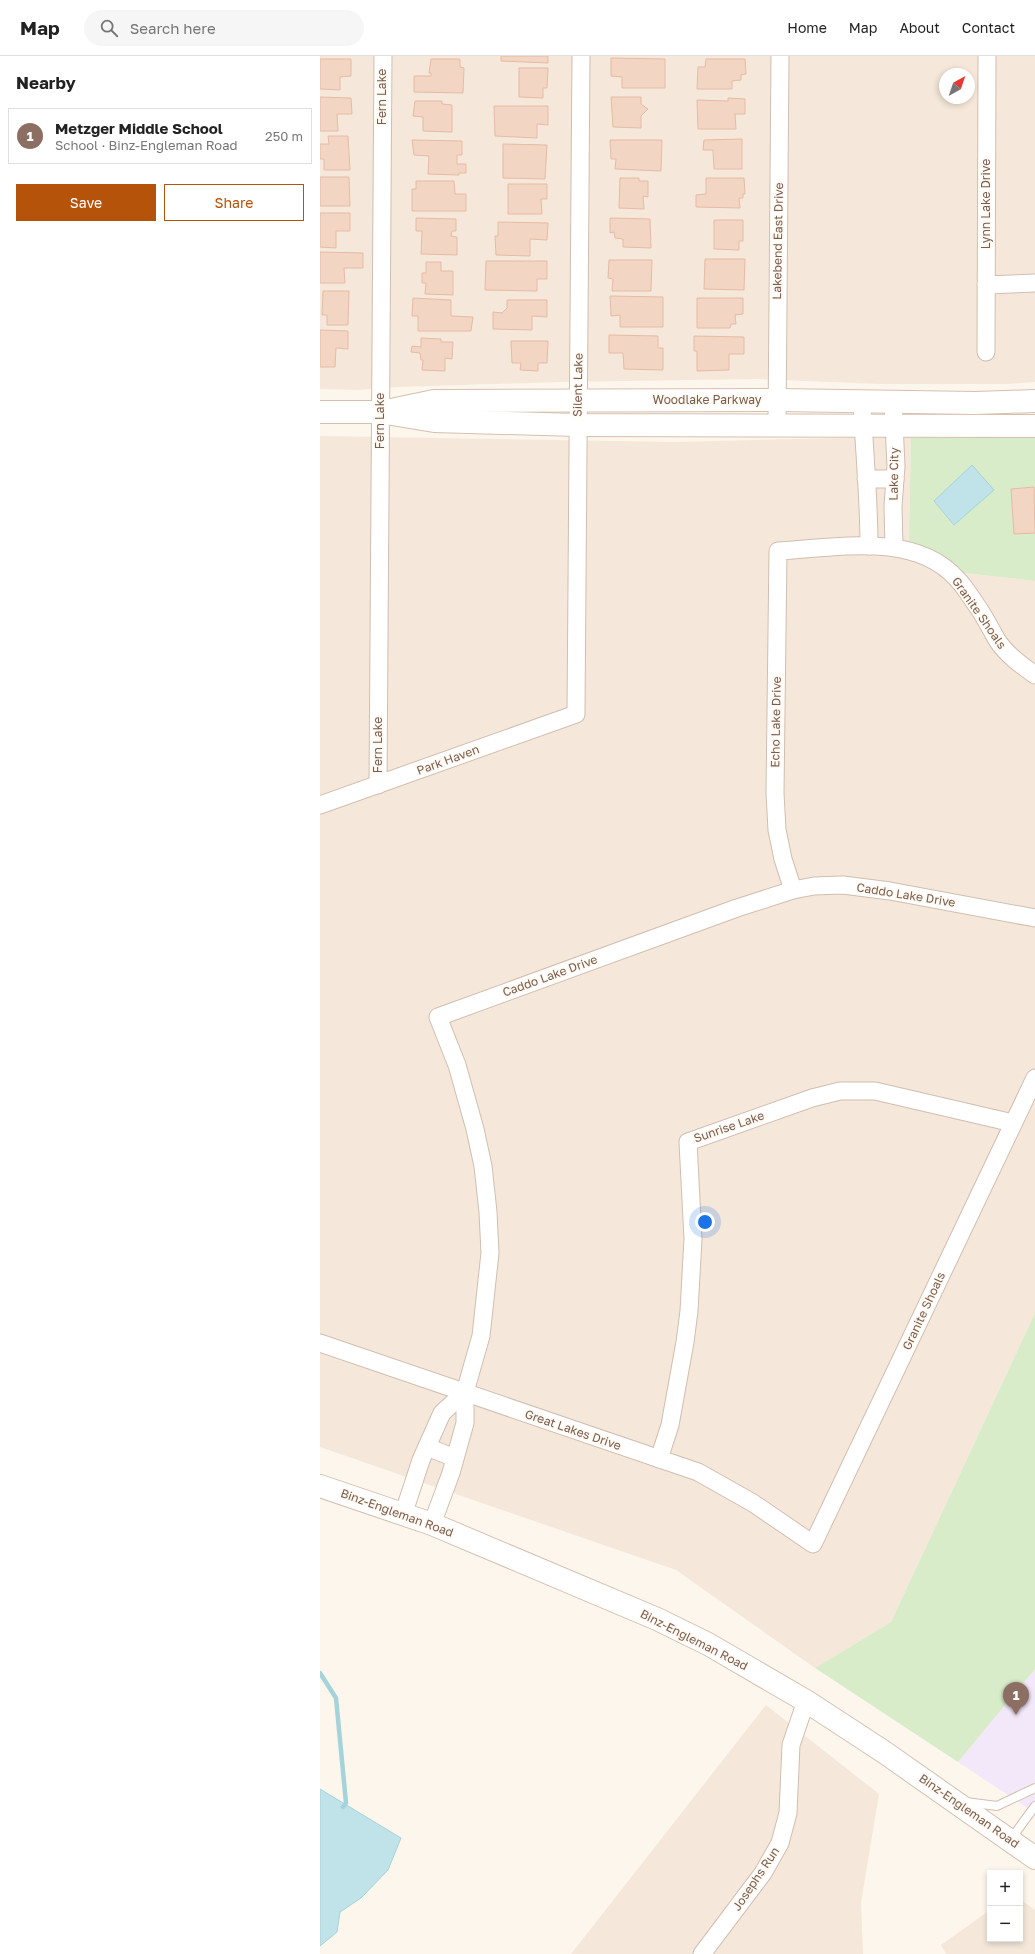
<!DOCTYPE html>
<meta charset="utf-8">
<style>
:root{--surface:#fff;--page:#f6f6f6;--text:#222;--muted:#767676;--line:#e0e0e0;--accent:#b45309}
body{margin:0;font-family:"Golos Text",sans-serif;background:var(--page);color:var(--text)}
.controls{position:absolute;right:12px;bottom:12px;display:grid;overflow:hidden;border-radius:0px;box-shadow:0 2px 6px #0003}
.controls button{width:36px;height:36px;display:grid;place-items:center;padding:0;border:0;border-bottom:1px solid var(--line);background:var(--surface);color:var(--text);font:20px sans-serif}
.compass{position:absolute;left:619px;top:12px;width:36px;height:36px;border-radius:50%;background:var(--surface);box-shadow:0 2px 6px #0003;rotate:40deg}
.you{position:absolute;left:385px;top:1166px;width:14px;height:14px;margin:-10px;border:3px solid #fff;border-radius:50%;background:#1a73e8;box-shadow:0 0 0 6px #1a73e833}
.badge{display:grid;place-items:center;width:26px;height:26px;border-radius:50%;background:var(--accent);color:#fff;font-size:13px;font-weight:700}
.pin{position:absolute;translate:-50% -33px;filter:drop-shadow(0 1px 2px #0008)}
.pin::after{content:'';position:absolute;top:21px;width:14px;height:12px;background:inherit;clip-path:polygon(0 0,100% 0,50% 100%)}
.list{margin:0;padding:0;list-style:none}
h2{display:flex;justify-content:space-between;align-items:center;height:52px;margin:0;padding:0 16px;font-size:17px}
h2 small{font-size:13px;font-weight:400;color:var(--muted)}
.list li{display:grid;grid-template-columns:26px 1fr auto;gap:12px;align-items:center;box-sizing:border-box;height:56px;margin:0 8px 8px;padding:0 8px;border:1px solid var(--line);border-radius:0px}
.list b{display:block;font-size:15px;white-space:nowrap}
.list p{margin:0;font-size:13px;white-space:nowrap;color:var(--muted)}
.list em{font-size:13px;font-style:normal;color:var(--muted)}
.actions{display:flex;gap:8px;padding:12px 16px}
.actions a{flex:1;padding:9px 0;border:1px solid var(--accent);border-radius:0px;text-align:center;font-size:14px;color:var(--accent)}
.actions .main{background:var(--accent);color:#fff}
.icon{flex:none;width:22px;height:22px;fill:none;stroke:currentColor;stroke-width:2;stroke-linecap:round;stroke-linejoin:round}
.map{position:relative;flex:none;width:715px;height:1898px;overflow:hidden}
header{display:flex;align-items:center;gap:24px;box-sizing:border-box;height:56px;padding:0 20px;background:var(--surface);border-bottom:1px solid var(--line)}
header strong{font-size:19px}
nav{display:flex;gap:22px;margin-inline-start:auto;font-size:14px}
.search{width:280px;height:36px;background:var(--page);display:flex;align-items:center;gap:10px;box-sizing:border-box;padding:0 14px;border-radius:22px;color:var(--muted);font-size:15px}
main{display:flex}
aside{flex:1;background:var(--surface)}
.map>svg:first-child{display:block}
.residential{fill:#f5e8da;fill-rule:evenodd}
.education{fill:#f3e8fa}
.green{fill:#d8ecc9}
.water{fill:#bfe3e8;stroke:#a5d3da}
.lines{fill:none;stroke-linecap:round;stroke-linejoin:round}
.stream{stroke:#a5d3da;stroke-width:4.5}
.building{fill:#f3d5c3;stroke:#e6bba3}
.lane-casing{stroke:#d1beb0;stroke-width:10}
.street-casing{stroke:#d1beb0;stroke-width:19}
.secondary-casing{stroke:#d6c0b0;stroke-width:24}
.lane{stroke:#fff;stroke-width:8}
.street{stroke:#fff;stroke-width:17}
.secondary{stroke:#fff;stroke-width:22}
.labels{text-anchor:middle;stroke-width:3.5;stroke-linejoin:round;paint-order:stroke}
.street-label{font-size:12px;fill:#7a5c4d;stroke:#fffaf3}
</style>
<header>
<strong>Map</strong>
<div class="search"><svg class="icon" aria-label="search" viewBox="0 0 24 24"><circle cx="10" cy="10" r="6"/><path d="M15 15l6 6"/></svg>Search here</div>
<nav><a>Home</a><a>Map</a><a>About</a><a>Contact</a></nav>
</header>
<main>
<aside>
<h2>Nearby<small></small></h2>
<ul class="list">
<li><span class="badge" style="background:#8d6e63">1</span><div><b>Metzger Middle School</b><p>School · Binz-Engleman Road</p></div><em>250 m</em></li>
</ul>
<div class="actions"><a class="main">Save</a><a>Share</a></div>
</aside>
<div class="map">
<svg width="715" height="1898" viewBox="0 0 715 1898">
<rect width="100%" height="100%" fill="#fdf6ec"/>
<g class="residential">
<path d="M0 0H715V326L688 328H560L436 323 241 326 78 331 37 334 0 333ZM625 18H649V42H625Z"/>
<polygon points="0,380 357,386 591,380 589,485 613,495 644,517 715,525 715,1257 571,1566 495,1612 356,1514 0,1391"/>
<polygon points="446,1649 559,1738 541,1847 543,1898 251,1898"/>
<polygon points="700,1843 715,1854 715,1898 626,1898 621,1889 670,1854 670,1883 700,1883"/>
</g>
<polygon class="education" points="715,1613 715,1757 638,1706"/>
<g class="green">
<polygon points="715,379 715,525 644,517 613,495 589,485 591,380"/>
<polygon points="715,1257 715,1613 638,1706 495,1612 571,1566"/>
</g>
<g class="water">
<polygon points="652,409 674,434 634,469 614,445"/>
<polygon points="0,1733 81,1782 68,1814 41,1842 20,1856 17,1876 0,1890"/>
</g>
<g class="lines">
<polyline class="stream" points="0,1617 16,1642 26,1747 23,1751"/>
</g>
<g class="building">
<polygon points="181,0 228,0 228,7 181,5"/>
<polygon points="291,2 345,3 345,32 302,32 302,21 291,20"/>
<polygon points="0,3 31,3 31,20 20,21 20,34 0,33"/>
<polygon points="111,3 140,3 140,11 144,12 143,37 94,36 94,20 111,20 111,17 109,17"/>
<polygon points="386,3 425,3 426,18 421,19 421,24 412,25 412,33 377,33 378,11 385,11"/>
<polygon points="199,12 228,12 227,32 223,32 223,42 199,41"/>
<polygon points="0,41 31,42 32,58 17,58 18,75 0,75"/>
<polygon points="291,41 321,41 321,48 328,53 321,60 321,72 293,71"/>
<polygon points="408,42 425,43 425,58 415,58 416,73 378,73 377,44 408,45"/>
<polygon points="95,45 122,45 122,48 132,49 132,76 103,75 103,61 93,60"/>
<polygon points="174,50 228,50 228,69 217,68 217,82 175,80"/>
<polygon points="8,80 28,80 30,114 4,114 4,103 0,103 0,88 9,88"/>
<polygon points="422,83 422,113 394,113 393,94 383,94 384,84"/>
<polygon points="92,84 142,85 142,99 137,99 137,108 146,108 146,117 139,117 139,119 108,118 109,100 94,99"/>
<polygon points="290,84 342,84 341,115 295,113 296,103 291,103"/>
<polygon points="183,88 227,89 225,123 183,122"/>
<polygon points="0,121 29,121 30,150 0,150"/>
<polygon points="300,122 319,122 319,125 328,125 328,141 323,140 324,153 299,152"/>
<polygon points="386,122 424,122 425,138 423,138 423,142 419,142 420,152 376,151 376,139 386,138"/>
<polygon points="96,125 134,125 135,138 146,138 146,155 92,155 92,133 96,133"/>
<polygon points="188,128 227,128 227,143 221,143 222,158 188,158"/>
<polygon points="0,157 30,157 30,175 16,175 16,192 0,191"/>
<polygon points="96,162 136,163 136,175 132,175 131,180 137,181 137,199 101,198 102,175 96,175"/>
<polygon points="290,162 330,163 331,192 303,191 303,183 295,182 294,176 290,177"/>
<polygon points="394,164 423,164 423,185 419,185 419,194 394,193"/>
<polygon points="178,166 228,167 227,184 210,183 210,200 176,199 175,180 178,180"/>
<polygon points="0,196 43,197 43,212 24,212 25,227 0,227"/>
<polygon points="385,203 425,203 424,234 384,233"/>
<polygon points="289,204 332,204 331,235 292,235 293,223 288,222"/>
<polygon points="166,205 227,205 227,223 217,223 217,235 165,234"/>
<polygon points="106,206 121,206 121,215 133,215 133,239 105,238 106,227 102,227 102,217 106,217"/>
<polygon points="3,235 29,235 28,269 7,269 7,259 2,259"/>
<polygon points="290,240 343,241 343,271 300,271 300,259 291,260"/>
<polygon points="93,242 131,244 131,260 153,261 151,275 98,275 98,260 92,260"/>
<polygon points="377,242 423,242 423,258 415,259 416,268 411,268 410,272 377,272"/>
<polygon points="187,244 227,244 227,261 212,260 212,274 173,273 173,256 182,257 187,252"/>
<polygon points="0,274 28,275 28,293 16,292 15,311 0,311"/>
<polygon points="289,279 338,280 338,292 343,292 343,314 304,313 303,297 289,297"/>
<polygon points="374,280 424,281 424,298 409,298 409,314 377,315 377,295 374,295"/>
<polygon points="101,282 121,283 121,286 133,286 132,303 125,302 125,315 102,314 103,304 101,304 100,297 91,296 92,290 101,291"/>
<polygon points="191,285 228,285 227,307 218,307 218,315 200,314 201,307 192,307"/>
<polygon points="714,431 715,477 694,478 691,433"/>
</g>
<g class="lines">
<defs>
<g id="lane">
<polyline points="646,1746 677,1750 715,1732"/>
<polyline points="691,1783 715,1750"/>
</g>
<g id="street">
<polyline points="666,229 715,227"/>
<polyline points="666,296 667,0"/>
<path d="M542 345C544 393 549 442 549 490"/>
<polyline points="573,346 576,410 573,450 574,491"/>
<polyline points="457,370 460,0"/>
<polyline points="546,423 575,423"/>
<polyline points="58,729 63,0"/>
<polyline points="0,749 256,658 261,0"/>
<path d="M473 834 463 803 457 774 455 737 458 495C515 492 595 475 637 523 645 531 651 541 657 550 665 561 670 572 677 584 686 598 701 609 715 619"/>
<polyline points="0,1287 378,1416 433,1447 493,1488 715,1022"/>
<polyline points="107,1391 135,1402"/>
<polyline points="339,1403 350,1369 365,1286 369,1255 373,1183 368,1086 492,1042 520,1035 555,1035 693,1067"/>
<polyline points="83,1459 101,1404 122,1357 145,1336"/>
<polyline points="112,1468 131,1417 145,1367 145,1336 161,1280 170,1197 168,1156 163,1110 155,1073 137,1009 118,961 417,852 473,834 494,830 523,829 570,835 715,862"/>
<polyline points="382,1898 443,1817 460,1787 468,1757 471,1689 486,1645"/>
</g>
<g id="secondary">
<polyline points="71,354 114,345 457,344 656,347 715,345"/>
<polyline points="0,356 60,356 114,365 257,369 715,370"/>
<polyline points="0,1430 112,1468 337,1563 388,1588 486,1645 564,1696 715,1802"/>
</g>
</defs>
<use href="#lane" class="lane-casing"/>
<use href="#street" class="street-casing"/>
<use href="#secondary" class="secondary-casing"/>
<use href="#lane" class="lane"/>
<use href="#street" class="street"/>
<use href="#secondary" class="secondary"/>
</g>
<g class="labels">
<g class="street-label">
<text transform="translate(62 41) rotate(-90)" y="4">Fern Lake</text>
<text transform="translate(666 148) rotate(-90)" y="4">Lynn Lake Drive</text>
<text transform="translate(458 185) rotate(-89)" y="4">Lakebend East Drive</text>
<text transform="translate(258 329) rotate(-89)" y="4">Silent Lake</text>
<text x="387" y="348">Woodlake Parkway</text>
<text transform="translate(60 365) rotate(-90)" y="4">Fern Lake</text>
<text transform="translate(574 418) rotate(-89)" y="4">Lake City</text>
<text transform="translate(659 557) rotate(55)" y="4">Granite Shoals</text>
<text transform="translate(456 666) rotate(-89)" y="4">Echo Lake Drive</text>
<text transform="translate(58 689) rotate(-90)" y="4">Fern Lake</text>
<text transform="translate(128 704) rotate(-20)" y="4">Park Haven</text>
<text transform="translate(586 839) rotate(9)" y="4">Caddo Lake Drive</text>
<text transform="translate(230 920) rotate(-20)" y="4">Caddo Lake Drive</text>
<text transform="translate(409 1071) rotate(-19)" y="4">Sunrise Lake</text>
<text transform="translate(604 1255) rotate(-65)" y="4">Granite Shoals</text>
<text transform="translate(253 1374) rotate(19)" y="4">Great Lakes Drive</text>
<text transform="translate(77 1457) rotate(20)" y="4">Binz-Engleman Road</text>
<text transform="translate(374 1584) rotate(27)" y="4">Binz-Engleman Road</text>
<text transform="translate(649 1755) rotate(35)" y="4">Binz-Engleman Road</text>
<text transform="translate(436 1823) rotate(-56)" y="4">Josephs Run</text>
</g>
</g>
</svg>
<div class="controls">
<button>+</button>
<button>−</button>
</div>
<svg class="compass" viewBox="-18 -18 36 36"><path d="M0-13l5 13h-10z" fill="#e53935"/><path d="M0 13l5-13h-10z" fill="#767676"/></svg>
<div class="you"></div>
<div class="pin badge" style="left:696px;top:1659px;background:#8d6e63">1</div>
</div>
</main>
